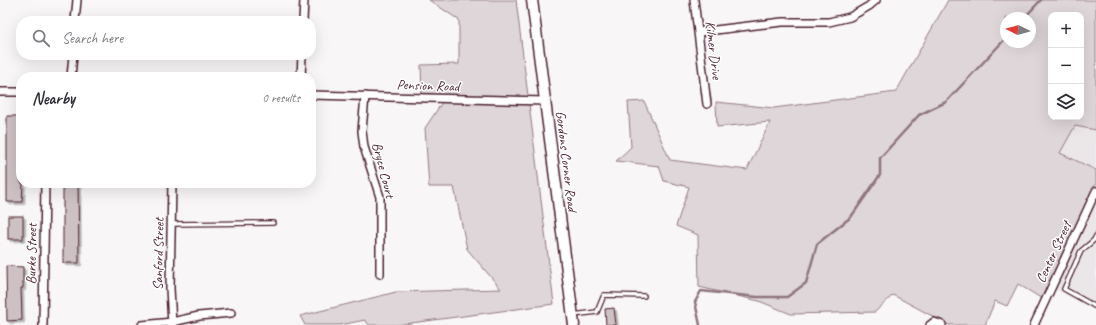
<!DOCTYPE html>
<meta charset="utf-8">
<style>
:root{--surface:#fff;--page:#f2f2f3;--text:#2b2b33;--muted:#7c7c81;--line:#e1e1e2}
body{margin:0;font-family:Caveat,sans-serif;background:var(--page);color:var(--text)}
.controls{position:absolute;right:12px;top:12px;display:grid;overflow:hidden;border-radius:8px;box-shadow:0 4px 16px #0002}
.controls button{width:36px;height:36px;display:grid;place-items:center;padding:0;border:0;border-bottom:1px solid var(--line);background:var(--surface);color:var(--text);font:20px sans-serif}
.compass{position:absolute;left:1000px;top:12px;width:36px;height:36px;border-radius:50%;background:var(--surface);box-shadow:0 4px 16px #0002;rotate:275deg}
.list{margin:0;padding:0;list-style:none}
h2{display:flex;justify-content:space-between;align-items:center;height:52px;margin:0;padding:0 16px;font-size:17px}
h2 small{font-size:13px;font-weight:400;color:var(--muted)}
.icon{flex:none;width:22px;height:22px;fill:none;stroke:currentColor;stroke-width:2;stroke-linecap:round;stroke-linejoin:round}
.map{position:relative;flex:none;width:1096px;height:325px;overflow:hidden}
.search{position:absolute;background:var(--surface);box-shadow:0 4px 16px #0002;left:16px;top:16px;width:300px;height:44px;display:flex;align-items:center;gap:10px;box-sizing:border-box;padding:0 14px;border-radius:16px;color:var(--muted);font-size:15px}
.panel{position:absolute;background:var(--surface);box-shadow:0 4px 16px #0002;left:16px;top:72px;width:300px;height:116px;border-radius:16px}
.map>svg:first-child{display:block}
.built{fill:#ebe6e8}
.green{fill:#ded6d9;stroke:#947a82;fill-rule:evenodd}
.lines{fill:none;stroke-linecap:round;stroke-linejoin:round}
.stream{stroke:#8f747b;stroke-width:2.5}
.building{fill:#cdc1c4;stroke:#4a1f2b;filter:url(#shadow)}
.lane-casing{stroke:#4a1f2b;stroke-width:6}
.street-casing{stroke:#4a1f2b;stroke-width:10}
.secondary-casing{stroke:#4a1f2b;stroke-width:13}
.lane{stroke:#fff;stroke-width:3.5}
.street{stroke:#fff;stroke-width:7}
.secondary{stroke:#fff;stroke-width:10}
.labels{text-anchor:middle;stroke-width:3;stroke-linejoin:round;paint-order:stroke}
.street-label{font-size:14px;fill:#4a1f2b;stroke:#fff}
</style>
<div class="map">
<svg width="1096" height="325" viewBox="0 0 1096 325">
<defs>
<filter id="shadow"><feDropShadow dx="2.5" dy="2.5" stdDeviation="0" flood-color="#0004"/></filter>
</defs>
<rect width="100%" height="100%" fill="#f8f6f7"/>
<filter id="ink" filterUnits="userSpaceOnUse"><feTurbulence type="fractalNoise" baseFrequency=".025" numOctaves="2"/><feDisplacementMap in="SourceGraphic" scale="8" xChannelSelector="R" yChannelSelector="G"/><feConvolveMatrix kernelMatrix="1 2 1 2 8 2 1 2 1" color-interpolation-filters="sRGB"/></filter>
<g filter="url(#ink)">
<g class="built">
<polygon points="1075,126 1096,130 1096,170 1060,153"/>
<polygon points="1096,188 1096,311 1050,286"/>
</g>
<g class="green">
<polygon points="429,0 516,0 554,304 396,325 369,325 365,320 340,325 305,325 300,316 396,292 501,289 467,249 454,187 429,187 425,128 445,98 410,95 422,93 421,65 459,64 459,20"/>
<path d="M948 0H1096V130L1075 126 1060 153 1096 170V188L1044 300 1018 284 1007 306 995 301 985 325H949L893 295 875 312 791 314 759 301 699 287 698 235 676 226 689 187 664 181 659 166 616 161 631 147 628 102 644 101 670 160 747 170 770 122 717 127 716 102 774 108 896 92ZM1051 15H1081V117H1051ZM1006 18H1030V42H1006Z"/>
</g>
<g class="lines">
<g class="stream">
<polyline points="1024,18 1041,0"/>
<polyline points="700,325 695,302 701,291 757,297 787,297 806,283 817,244 851,217 880,175 880,158 919,115 946,102 1006,38"/>
</g>
</g>
<g class="building">
<polygon points="7,116 21,116 21,183 23,183 22,202 7,202"/>
<polygon points="63,183 78,183 79,263 63,263"/>
<rect x="8" y="216" width="15" height="23"/>
<polygon points="6,266 23,267 23,288 21,288 22,320 7,321"/>
<polygon points="614,308 616,325 606,325 605,309"/>
</g>
<g class="lines">
<defs>
<g id="lane">
<polyline points="171,224 273,223"/>
<polyline points="1096,236 1094,240 1081,251 1064,289 1096,307"/>
<polyline points="573,315 597,312 604,295 644,296"/>
</g>
<g id="street">
<polyline points="694,0 707,104"/>
<polyline points="75,21 77,0"/>
<polyline points="303,21 304,0"/>
<polyline points="699,32 782,22 829,22 850,17 869,6 876,0"/>
<polyline points="71,77 73,55"/>
<polyline points="301,77 302,55"/>
<polyline points="0,92 21,92"/>
<polyline points="311,95 545,101"/>
<polyline points="365,96 362,131 364,147 380,197 380,274"/>
<polyline points="172,183 170,288 172,325"/>
<polyline points="43,325 45,183"/>
<polyline points="142,325 172,322 199,316 231,313"/>
<polyline points="930,325 934,322 942,325"/>
<polyline points="1034,325 1096,191"/>
</g>
<polyline id="secondary" points="532,0 574,325"/>
</defs>
<use href="#lane" class="lane-casing"/>
<use href="#street" class="street-casing"/>
<use href="#secondary" class="secondary-casing"/>
<use href="#lane" class="lane"/>
<use href="#street" class="street"/>
<use href="#secondary" class="secondary"/>
</g>
</g>
<g class="labels">
<g class="street-label">
<text transform="translate(714 50) rotate(83)" y="5">Kilmer Drive</text>
<text transform="translate(428 85) rotate(2)" y="5">Pension Road</text>
<text transform="translate(567 161) rotate(83)" y="5">Gordons Corner Road</text>
<text transform="translate(384 170) rotate(76)" y="5">Bryce Court</text>
<text transform="translate(1053 252) rotate(-65)" y="5">Center Street</text>
<text transform="translate(31 254) rotate(-89)" y="5">Burke Street</text>
<text transform="translate(158 254) rotate(-89)" y="5">Sanford Street</text>
</g>
</g>
</svg>
<div class="controls">
<button>+</button>
<button>−</button>
<button><svg class="icon" aria-label="layers" viewBox="0 0 24 24"><path d="M12 4l9 5-9 5-9-5zM3 14l9 5 9-5"/></svg></button>
</div>
<svg class="compass" viewBox="-18 -18 36 36"><path d="M0-13l5 13h-10z" fill="#e53935"/><path d="M0 13l5-13h-10z" fill="#7c7c81"/></svg>
<div class="search"><svg class="icon" aria-label="search" viewBox="0 0 24 24"><circle cx="10" cy="10" r="6"/><path d="M15 15l6 6"/></svg>Search here</div>
<section class="panel">
<h2>Nearby<small>0 results</small></h2>
<ul class="list">
</ul>
</section>
</div>
